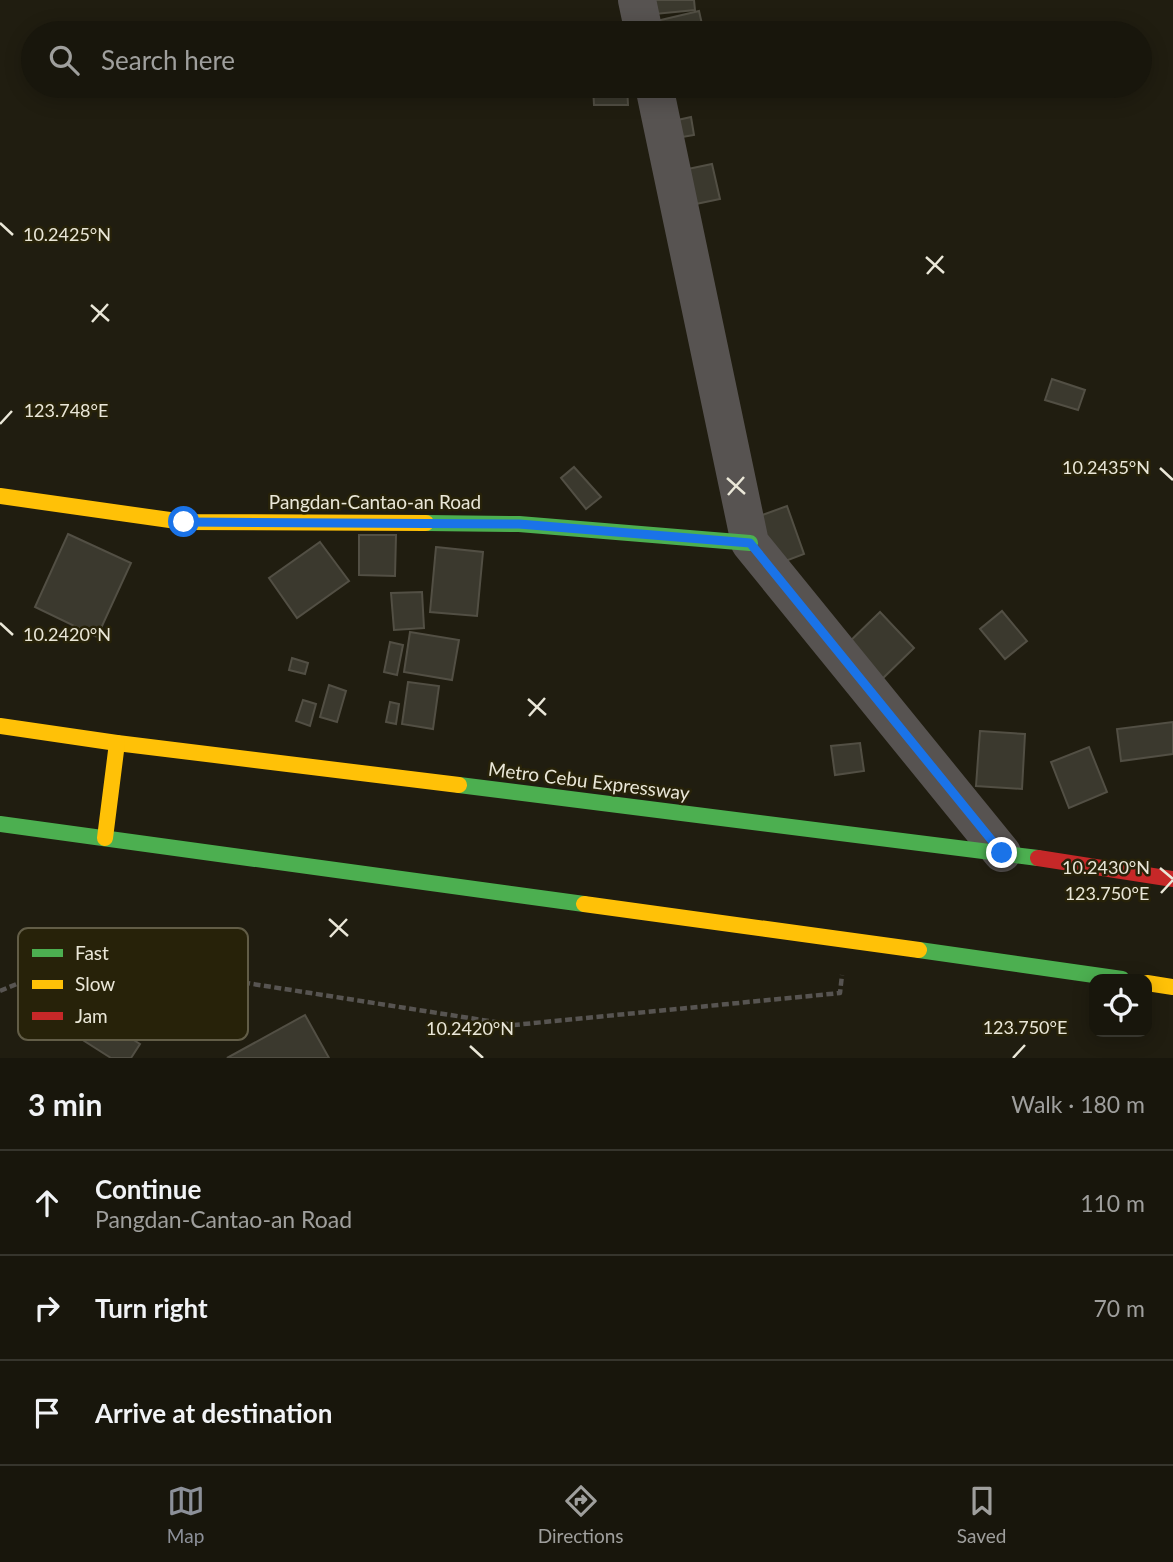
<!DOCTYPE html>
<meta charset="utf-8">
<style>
:root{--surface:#18160c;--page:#211f15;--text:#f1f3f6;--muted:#9f9f9d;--line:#36352d;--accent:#8c9099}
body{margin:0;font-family:Lato,sans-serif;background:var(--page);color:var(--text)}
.controls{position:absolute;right:21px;bottom:21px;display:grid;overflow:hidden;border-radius:14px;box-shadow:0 4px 18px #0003}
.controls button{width:63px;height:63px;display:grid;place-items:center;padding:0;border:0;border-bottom:2px solid var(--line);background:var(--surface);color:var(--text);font:35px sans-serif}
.stop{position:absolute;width:21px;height:21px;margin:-16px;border:5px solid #1a73e8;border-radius:50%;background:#fff}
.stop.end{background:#1a73e8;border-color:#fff;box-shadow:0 2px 7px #0008}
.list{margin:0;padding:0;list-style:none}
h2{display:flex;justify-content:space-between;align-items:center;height:91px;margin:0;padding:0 28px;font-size:30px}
h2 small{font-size:23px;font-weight:400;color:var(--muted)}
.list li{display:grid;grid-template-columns:46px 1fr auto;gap:21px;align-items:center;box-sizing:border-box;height:105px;padding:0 28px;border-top:2px solid var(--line)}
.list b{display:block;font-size:26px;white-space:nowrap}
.list p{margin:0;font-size:23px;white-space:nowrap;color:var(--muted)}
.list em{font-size:23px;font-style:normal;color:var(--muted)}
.icon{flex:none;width:38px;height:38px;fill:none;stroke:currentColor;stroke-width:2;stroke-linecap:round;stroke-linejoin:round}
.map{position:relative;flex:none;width:1173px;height:1058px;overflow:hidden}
.search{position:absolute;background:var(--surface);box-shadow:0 4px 18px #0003;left:21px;right:21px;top:21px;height:77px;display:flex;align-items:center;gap:18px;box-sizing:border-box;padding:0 24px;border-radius:38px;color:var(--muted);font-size:26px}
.sheet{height:406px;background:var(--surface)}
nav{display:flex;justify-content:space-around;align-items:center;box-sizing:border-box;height:98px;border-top:2px solid var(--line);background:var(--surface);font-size:19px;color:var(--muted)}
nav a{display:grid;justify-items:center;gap:4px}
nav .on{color:var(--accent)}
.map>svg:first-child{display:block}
.building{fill:#3b392e;stroke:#524f44;stroke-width:2}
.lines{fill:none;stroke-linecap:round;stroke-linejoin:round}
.path{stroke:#575451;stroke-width:4.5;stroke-dasharray:7 3.5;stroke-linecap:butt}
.street{stroke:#575351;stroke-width:38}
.fast{stroke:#4caf50;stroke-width:16}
.slow{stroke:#ffc107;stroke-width:16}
.jam{stroke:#c62828;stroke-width:16}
.route{stroke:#1a73e8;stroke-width:9}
.ticks{fill:none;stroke:#eae7d8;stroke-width:2.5}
.labels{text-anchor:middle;stroke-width:5;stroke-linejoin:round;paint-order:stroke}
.street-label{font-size:19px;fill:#eae7d8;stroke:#272209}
.key{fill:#272209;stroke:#625d47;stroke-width:2}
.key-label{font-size:19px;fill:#eae7d8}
.ticks-label{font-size:18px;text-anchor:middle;fill:#eae7d8;stroke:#272209;stroke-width:5;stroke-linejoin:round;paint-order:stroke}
</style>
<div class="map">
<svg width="1173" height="1058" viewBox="0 0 1173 1058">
<rect width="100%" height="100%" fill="#201d10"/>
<g class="building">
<polygon points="653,0 694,0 695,10 655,14"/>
<polygon points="699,11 704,33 651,33 648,23"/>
<polygon points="616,26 617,33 589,33 588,30"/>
<polygon points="593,86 627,86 628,105 594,105"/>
<polygon points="691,117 694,135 676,138 673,121"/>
<polygon points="712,164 720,199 691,205 683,170"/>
<polygon points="1052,379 1085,390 1078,410 1045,400"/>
<polygon points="574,467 601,497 586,509 561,478"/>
<polygon points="787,506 804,554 775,565 757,517"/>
<polygon points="68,534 131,563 97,637 35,607"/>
<polygon points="359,535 396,535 395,576 359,575"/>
<polygon points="320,542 349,581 297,618 269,578"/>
<polygon points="436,547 483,552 477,616 430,612"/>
<polygon points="422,592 424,628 394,630 391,593"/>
<polygon points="1002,611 1027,641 1005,659 980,629"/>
<polygon points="880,612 914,648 878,683 844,647"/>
<polygon points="410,632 459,640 452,680 404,672"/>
<polygon points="390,642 403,645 397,675 384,672"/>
<polygon points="292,658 308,663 305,674 289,670"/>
<polygon points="408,682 439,686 433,729 402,724"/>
<polygon points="329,685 346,691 337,722 320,717"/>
<polygon points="303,700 316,704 310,726 296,721"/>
<polygon points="390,702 399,704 396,724 386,722"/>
<polygon points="1173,722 1173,754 1121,761 1117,729"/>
<polygon points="980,731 1025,734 1022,789 976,786"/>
<polygon points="860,743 864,771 835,775 831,746"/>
<polygon points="1089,747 1107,792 1069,808 1051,762"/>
<polygon points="93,1014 140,1044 131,1058 111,1058 78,1037"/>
<polygon points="305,1015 329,1058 227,1058"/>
</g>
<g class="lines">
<polyline class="path" points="0,991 81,957 514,1025 840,993 842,975"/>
<g class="street">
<polyline points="637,0 644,33"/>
<polyline points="654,86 750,543 1002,853"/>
</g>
<g class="fast">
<polyline points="426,523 519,524 750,543"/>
<polyline points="459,785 1038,858"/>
<polyline points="0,824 584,904"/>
<polyline points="919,950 1122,979"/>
</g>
<g class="slow">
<polyline points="0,496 184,522 426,523"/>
<polyline points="0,726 117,743 459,785"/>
<polyline points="105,838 117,743"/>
<polyline points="584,904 919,950"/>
<polyline points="1147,983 1173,987"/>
</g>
<polyline class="jam" points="1038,858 1173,879"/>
</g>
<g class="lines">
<polyline class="route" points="184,522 519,524 750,543 1002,853"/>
</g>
<path class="ticks" d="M0 223 13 235M926 257 944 273M927 274 943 256M91 305 109 321M92 322 108 304M0 424 12 411M1160 468 1173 480M727 478 745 494M728 495 744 477M0 623 13 635M528 699 546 715M529 716 545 698M1160 868 1173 879M1161 893 1173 880M329 919 348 936M330 937 347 919M470 1046 483 1058M1013 1058 1025 1045"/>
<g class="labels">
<g class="street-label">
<text x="375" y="509">Pangdan-Cantao-an Road</text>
<text transform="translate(589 781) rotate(7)" y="7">Metro Cebu Expressway</text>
</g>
</g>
<rect x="18" y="928" width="230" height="112" rx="10" class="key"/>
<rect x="32" y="949" width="31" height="8" fill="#4caf50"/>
<rect x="32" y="980" width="31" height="9" fill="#ffc107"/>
<rect x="32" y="1012" width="31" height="8" fill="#c62828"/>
<g class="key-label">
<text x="75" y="960">Fast</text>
<text x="75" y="991">Slow</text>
<text x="75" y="1023">Jam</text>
</g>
<g class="ticks-label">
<text x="67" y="241">10.2425°N</text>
<text x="66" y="417">123.748°E</text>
<text x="1106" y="474">10.2435°N</text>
<text x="67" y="641">10.2420°N</text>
<text x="1106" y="874">10.2430°N</text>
<text x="1107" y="900">123.750°E</text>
<text x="1025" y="1034">123.750°E</text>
<text x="470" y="1035">10.2420°N</text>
</g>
</svg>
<div class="controls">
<button><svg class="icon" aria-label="locate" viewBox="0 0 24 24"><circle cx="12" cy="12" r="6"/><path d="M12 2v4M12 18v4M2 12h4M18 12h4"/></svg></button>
</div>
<div class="stop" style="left:184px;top:522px"></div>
<div class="stop end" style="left:1002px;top:853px"></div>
<div class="search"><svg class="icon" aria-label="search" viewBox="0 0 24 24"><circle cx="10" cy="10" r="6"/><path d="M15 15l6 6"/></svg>Search here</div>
</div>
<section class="sheet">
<h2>3 min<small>Walk · 180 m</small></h2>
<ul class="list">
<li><svg class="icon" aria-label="ahead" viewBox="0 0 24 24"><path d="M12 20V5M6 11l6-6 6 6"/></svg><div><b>Continue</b><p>Pangdan-Cantao-an Road</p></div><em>110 m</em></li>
<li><svg class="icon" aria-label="right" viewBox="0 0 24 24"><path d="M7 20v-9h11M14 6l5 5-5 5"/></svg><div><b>Turn right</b></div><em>70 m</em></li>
<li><svg class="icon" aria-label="arrive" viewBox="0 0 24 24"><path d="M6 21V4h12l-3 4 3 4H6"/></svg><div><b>Arrive at destination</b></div></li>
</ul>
</section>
<nav>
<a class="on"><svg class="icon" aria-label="map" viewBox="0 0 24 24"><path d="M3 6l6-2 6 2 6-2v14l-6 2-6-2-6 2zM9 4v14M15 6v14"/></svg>Map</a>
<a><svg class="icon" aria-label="directions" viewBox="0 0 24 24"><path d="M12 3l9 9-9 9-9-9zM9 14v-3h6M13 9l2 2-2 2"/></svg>Directions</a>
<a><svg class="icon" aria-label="saved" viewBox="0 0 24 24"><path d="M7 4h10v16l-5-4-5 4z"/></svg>Saved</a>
</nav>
